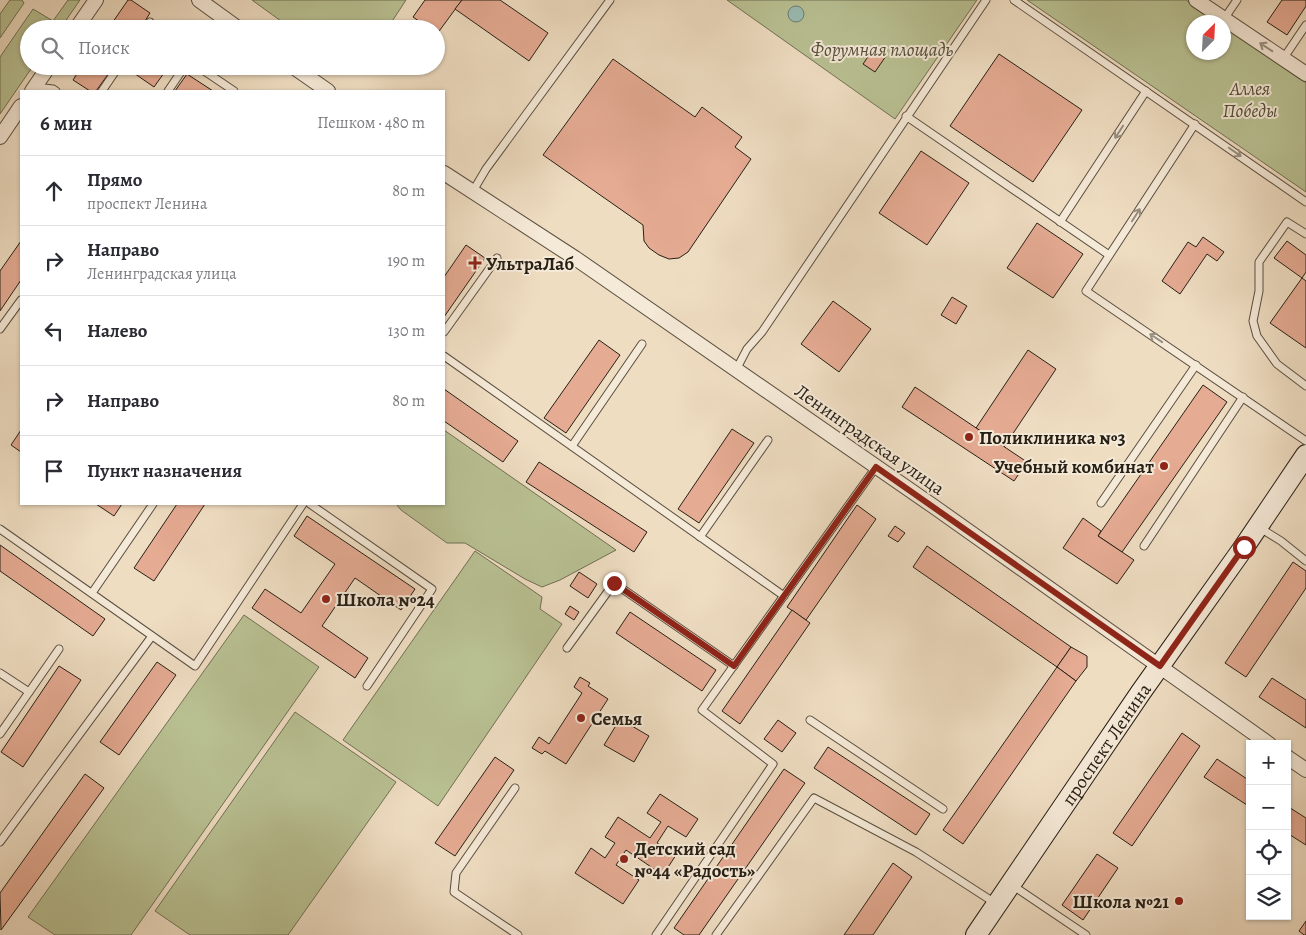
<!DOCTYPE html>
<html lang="ru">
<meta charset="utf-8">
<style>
:root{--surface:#fff;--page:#f2f2f3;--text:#2b2b33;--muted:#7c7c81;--line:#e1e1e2}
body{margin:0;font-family:Alegreya,serif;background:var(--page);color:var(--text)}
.controls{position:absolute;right:15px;bottom:15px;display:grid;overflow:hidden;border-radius:0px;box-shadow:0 1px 4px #0004}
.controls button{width:45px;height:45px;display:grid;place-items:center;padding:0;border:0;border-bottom:1px solid var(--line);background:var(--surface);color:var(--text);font:25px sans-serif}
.compass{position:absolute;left:1186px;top:15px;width:45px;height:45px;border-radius:50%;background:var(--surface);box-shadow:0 1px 4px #0004;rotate:24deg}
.stop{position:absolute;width:15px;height:15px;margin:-11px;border:4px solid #8f2418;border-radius:50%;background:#fff}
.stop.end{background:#8f2418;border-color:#fff;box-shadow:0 1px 5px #0008}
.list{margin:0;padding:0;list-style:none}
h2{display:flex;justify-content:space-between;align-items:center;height:65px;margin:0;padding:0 20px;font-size:21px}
h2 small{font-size:16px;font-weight:400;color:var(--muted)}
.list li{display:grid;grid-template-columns:32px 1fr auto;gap:15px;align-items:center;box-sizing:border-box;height:70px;padding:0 20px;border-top:1px solid var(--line)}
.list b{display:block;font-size:19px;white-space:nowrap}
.list p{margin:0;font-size:16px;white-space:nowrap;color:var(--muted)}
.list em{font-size:16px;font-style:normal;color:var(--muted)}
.icon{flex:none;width:28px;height:28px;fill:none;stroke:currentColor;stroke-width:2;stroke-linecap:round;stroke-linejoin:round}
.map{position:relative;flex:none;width:1306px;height:935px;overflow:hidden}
.search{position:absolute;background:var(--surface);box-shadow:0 1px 4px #0004;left:20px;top:20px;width:425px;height:55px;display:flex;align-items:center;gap:12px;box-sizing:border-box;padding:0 18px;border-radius:28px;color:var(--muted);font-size:19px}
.panel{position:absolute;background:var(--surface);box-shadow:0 1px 4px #0004;left:20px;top:90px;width:425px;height:415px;border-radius:0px}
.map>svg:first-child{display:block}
.green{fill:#b9c193;stroke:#707054}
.water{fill:#9abcb3;stroke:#6c7e74}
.building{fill:#e5ab93;stroke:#272016}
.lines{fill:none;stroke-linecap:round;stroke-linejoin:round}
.lane-casing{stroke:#594f41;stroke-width:9}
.street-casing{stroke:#594f41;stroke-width:16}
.secondary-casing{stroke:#272016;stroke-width:22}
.lane{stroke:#f5e9d7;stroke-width:7}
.street{stroke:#f5e9d7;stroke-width:14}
.secondary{stroke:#f5e9d7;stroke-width:20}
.oneway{stroke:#988f80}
.route{stroke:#8f2418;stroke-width:6}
.poi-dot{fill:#8f2418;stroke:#f5e9d7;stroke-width:2}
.labels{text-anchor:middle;stroke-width:4;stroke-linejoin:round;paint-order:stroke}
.park-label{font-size:19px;font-style:italic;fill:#53503c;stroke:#f5e9d7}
.poi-label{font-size:19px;font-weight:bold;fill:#272016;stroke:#f5e9d7;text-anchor:start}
.street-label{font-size:19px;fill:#272016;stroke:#f5e9d7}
</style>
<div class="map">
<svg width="1306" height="935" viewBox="0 0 1306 935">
<rect width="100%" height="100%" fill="#efddc2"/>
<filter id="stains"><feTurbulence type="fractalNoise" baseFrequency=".004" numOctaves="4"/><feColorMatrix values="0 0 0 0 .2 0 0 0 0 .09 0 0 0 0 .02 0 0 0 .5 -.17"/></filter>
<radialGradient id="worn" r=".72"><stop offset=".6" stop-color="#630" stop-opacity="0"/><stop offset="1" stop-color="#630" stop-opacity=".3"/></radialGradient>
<g class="green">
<polygon points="10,0 22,0 24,3 0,38 0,14"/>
<polygon points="68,0 80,0 60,29 29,29 29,66 33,66 0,114 0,57 33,9 53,21"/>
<polygon points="252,0 406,0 387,29 292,29"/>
<polygon points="727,0 977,0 895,119"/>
<polygon points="1027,0 1186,0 1218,22 1194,22 1194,52 1224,52 1224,26 1306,83 1306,192"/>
<polygon points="444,430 616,550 560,580 542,587 525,579 465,543 447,543 401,510 396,504 444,504"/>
<polygon points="475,551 542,597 540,609 562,624 438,806 343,740"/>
<polygon points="244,615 319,667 131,935 55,935 28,917"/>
<polygon points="295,712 396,782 288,935 190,935 155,911"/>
</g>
<circle class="water" cx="796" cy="14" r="8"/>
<g class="building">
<polygon points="128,0 131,0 150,13 140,29 108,29"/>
<polygon points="425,0 462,0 437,34 436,29 430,29 413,17"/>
<polygon points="462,0 500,0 548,33 529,61 455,9"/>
<polygon points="1282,0 1306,0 1306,6 1287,35 1267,22"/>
<polygon points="874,48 886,56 875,72 863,64"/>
<polygon points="999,54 1082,110 1033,182 950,126"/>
<polygon points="613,59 695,117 702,107 742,137 735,147 751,159 688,252 679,258 669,259 659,255 649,248 644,241 643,225 543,155"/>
<polygon points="82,66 114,66 96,91 90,91 73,80"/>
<polygon points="129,66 169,66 154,87 128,69"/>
<polygon points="187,74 213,91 175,91"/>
<polygon points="921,151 969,183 927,245 879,213"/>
<polygon points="1037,223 1083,254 1053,298 1007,268"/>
<polygon points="1203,237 1224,252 1217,261 1207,254 1180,294 1162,281 1188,242 1196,247"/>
<polygon points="21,241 21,280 0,311 0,271"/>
<polygon points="1287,241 1306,255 1306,272 1302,278 1274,258"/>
<polygon points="466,245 485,258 444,317 444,277"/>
<polygon points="1302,278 1306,281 1306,348 1270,323"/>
<polygon points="952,297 967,306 956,324 941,315"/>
<polygon points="833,301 871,329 839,372 801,344"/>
<polygon points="599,340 620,355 566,433 544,418"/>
<polygon points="1028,350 1056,369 1004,447 976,428"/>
<polygon points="1203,385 1227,402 1122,552 1098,536"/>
<polygon points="915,387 1027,462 1014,481 902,407"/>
<polygon points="444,389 518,441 503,462 444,421"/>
<polygon points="732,429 754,443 699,523 678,509"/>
<polygon points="21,430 21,452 11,445"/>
<polygon points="539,462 647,532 634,552 526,482"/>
<polygon points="96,504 122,504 114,516"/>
<polygon points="177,504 205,504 154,581 134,568"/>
<polygon points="857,505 876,519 806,620 787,607"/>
<polygon points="307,516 415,589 401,610 355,578 322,626 368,658 355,678 252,608 265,589 301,613 335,564 294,536"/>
<polygon points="1083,518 1101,531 1098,536 1134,560 1117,584 1063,548"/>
<polygon points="895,526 905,533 898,542 888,536"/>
<polygon points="0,545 105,619 93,636 0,571"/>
<polygon points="927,546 1071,647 1057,667 913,567"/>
<polygon points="1293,562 1306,571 1306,588 1246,677 1225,663"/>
<polygon points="579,572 597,584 588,598 570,586"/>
<polygon points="570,606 579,612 574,620 565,614"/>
<polygon points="792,610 810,623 740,724 722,711"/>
<polygon points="630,612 716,670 702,691 616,633"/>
<polygon points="1071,647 1087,656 1087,667 1076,681 1057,667"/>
<polygon points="157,662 176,675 119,755 100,742"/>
<polygon points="59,666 81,680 23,767 1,752"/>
<polygon points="1057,667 1076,681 963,844 943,830"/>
<polygon points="580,677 590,683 588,686 608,699 566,764 545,751 542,754 532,748 539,737 549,744 582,693 574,687"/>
<polygon points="1272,678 1306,700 1306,728 1259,697"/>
<polygon points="620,719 649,736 634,762 604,745"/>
<polygon points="778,720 796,733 782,752 764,739"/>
<polygon points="1182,733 1200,746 1132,846 1113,833"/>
<polygon points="828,747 930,814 916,835 814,768"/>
<polygon points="495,757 514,770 455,856 435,843"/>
<polygon points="1217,759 1250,781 1250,807 1204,777"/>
<polygon points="784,769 805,783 699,935 684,935 674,928"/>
<polygon points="85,774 104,788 1,930 0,893"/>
<polygon points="660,794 698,819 686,837 668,826 657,843 676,855 663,875 626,850 616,865 639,880 623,904 575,873 591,848 605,858 615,843 605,837 618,817 650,838 661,822 647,813"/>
<polygon points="1287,806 1306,818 1306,845 1287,833"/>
<polygon points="1097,854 1118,868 1083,920 1062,905"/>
<polygon points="893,863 912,877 873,935 844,935"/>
<polygon points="1306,921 1306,935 1304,935 1299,931"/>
</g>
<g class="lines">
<defs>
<g id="lane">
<polyline points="1014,0 1306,202"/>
<polyline points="1224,19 1237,0"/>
<polyline points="145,29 150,22"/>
<polyline points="1283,59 1306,25"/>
<polyline points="197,66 234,91"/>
<polyline points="35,87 53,89 56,91"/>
<polyline points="102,91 119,66"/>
<polyline points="168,91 185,66"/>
<polyline points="906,116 1109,255"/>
<polyline points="1195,124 1086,291 1306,441"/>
<polyline points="473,191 486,169 610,0"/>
<polyline points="1060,222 1146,91"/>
<polyline points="1306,234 1287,222 1259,262 1259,291 1253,321 1257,336 1277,364 1306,386"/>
<polyline points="0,329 21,300"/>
<polyline points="444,332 497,258"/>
<polyline points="444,356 784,596"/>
<polyline points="736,370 747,349 762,332 986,0"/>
<polyline points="572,446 642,344"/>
<polyline points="1101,503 1196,365"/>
<polyline points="310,504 432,589 367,686"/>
<polyline points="1260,528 1281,541 1306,561"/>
<polyline points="0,529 195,666 303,504"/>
<polyline points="700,537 768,440"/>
<polyline points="1144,546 1243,397"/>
<polyline points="92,593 153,504"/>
<polyline points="567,648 614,583 734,666"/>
<polyline points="0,673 29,692"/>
<polyline points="810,720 943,809"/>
<polyline points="0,734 59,649"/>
<polyline points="515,788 456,873 454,892 518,935"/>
<polyline points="0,842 152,636"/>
<polyline points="1012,885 1086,935"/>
<polyline points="656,935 773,764 702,710 876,467"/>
<polyline points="716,935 814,798 916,852 995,903"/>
</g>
<g id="street">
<polyline points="199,0 239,29"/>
<polyline points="1196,0 1306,74"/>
<polyline points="76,29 96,0"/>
<polyline points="292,66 328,91"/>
<polyline points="32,91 49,66"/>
<polyline points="0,137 21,106"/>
<polyline points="444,173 575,258 933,506 1269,744"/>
<polyline points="1287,757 1306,770"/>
</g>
<g id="secondary">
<path id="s1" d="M976 935 1141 692 1244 547 1306 455"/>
</g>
</defs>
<use href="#lane" class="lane-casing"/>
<use href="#street" class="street-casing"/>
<use href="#secondary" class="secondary-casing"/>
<use href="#lane" class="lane"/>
<use href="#street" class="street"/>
<use href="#secondary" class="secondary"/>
</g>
<defs><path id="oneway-shaft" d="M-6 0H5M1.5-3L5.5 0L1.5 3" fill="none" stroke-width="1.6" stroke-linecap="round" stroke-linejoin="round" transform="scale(1.25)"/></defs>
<g class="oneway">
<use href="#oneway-shaft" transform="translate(1266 47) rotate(-147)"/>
<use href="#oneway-shaft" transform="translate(1119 132) rotate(123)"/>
<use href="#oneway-shaft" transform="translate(1235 152) rotate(35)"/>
<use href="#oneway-shaft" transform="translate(1136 215) rotate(-57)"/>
<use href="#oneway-shaft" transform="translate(1156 338) rotate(-146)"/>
</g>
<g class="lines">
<polyline class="route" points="614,583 734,666 876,467 1160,666 1244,547"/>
</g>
<g class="poi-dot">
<path d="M472.5 255.5h5v5h5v5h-5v5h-5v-5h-5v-5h5z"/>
<circle cx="969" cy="437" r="5"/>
<circle cx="1164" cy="466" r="5"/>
<circle cx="326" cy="599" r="5"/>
<circle cx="581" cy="718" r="5"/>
<circle cx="624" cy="859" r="5"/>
<circle cx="1179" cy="901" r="5"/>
</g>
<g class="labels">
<g class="park-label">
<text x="882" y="56">Форумная площадь</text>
<text x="1250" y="95">Аллея<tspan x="1250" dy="22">Победы</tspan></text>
</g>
<g class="poi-label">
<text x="486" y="270">УльтраЛаб</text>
<text x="979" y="444">Поликлиника №3</text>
<text x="1154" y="473" text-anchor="end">Учебный комбинат</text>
<text x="336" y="606">Школа №24</text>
<text x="591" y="725">Семья</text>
<text x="634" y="855">Детский сад<tspan x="634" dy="22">№44 «Радость»</tspan></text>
<text x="1169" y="908" text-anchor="end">Школа №21</text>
</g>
<g class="street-label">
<text transform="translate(870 439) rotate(35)" y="7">Ленинградская улица</text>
<text dy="7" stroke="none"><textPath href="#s1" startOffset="231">проспект Ленина</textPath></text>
</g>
</g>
<rect width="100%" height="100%" filter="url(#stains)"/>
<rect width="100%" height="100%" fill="url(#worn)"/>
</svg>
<div class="controls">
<button>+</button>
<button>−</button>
<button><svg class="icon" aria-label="locate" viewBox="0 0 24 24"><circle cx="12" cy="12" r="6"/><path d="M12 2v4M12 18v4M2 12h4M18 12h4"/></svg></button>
<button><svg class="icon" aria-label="layers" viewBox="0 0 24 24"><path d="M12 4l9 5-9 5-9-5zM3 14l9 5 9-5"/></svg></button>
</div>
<svg class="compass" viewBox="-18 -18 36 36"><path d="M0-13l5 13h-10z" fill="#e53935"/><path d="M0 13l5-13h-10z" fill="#7c7c81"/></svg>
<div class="stop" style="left:1244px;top:547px"></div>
<div class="stop end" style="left:614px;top:583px"></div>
<div class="search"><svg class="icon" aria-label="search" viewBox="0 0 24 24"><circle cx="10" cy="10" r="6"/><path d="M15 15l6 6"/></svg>Поиск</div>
<section class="panel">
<h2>6 мин<small>Пешком · 480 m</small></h2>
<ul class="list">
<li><svg class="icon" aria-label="ahead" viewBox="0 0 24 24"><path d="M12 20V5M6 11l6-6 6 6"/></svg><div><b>Прямо</b><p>проспект Ленина</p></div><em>80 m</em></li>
<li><svg class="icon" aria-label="right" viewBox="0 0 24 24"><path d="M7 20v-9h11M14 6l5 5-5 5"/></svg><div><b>Направо</b><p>Ленинградская улица</p></div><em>190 m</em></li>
<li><svg class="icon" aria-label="left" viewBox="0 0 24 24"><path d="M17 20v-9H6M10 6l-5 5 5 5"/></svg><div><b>Налево</b></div><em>130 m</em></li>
<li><svg class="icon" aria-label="right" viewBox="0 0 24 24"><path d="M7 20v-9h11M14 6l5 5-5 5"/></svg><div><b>Направо</b></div><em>80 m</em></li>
<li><svg class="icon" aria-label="arrive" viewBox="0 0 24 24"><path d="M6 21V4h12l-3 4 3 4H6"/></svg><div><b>Пункт назначения</b></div></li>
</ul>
</section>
</div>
